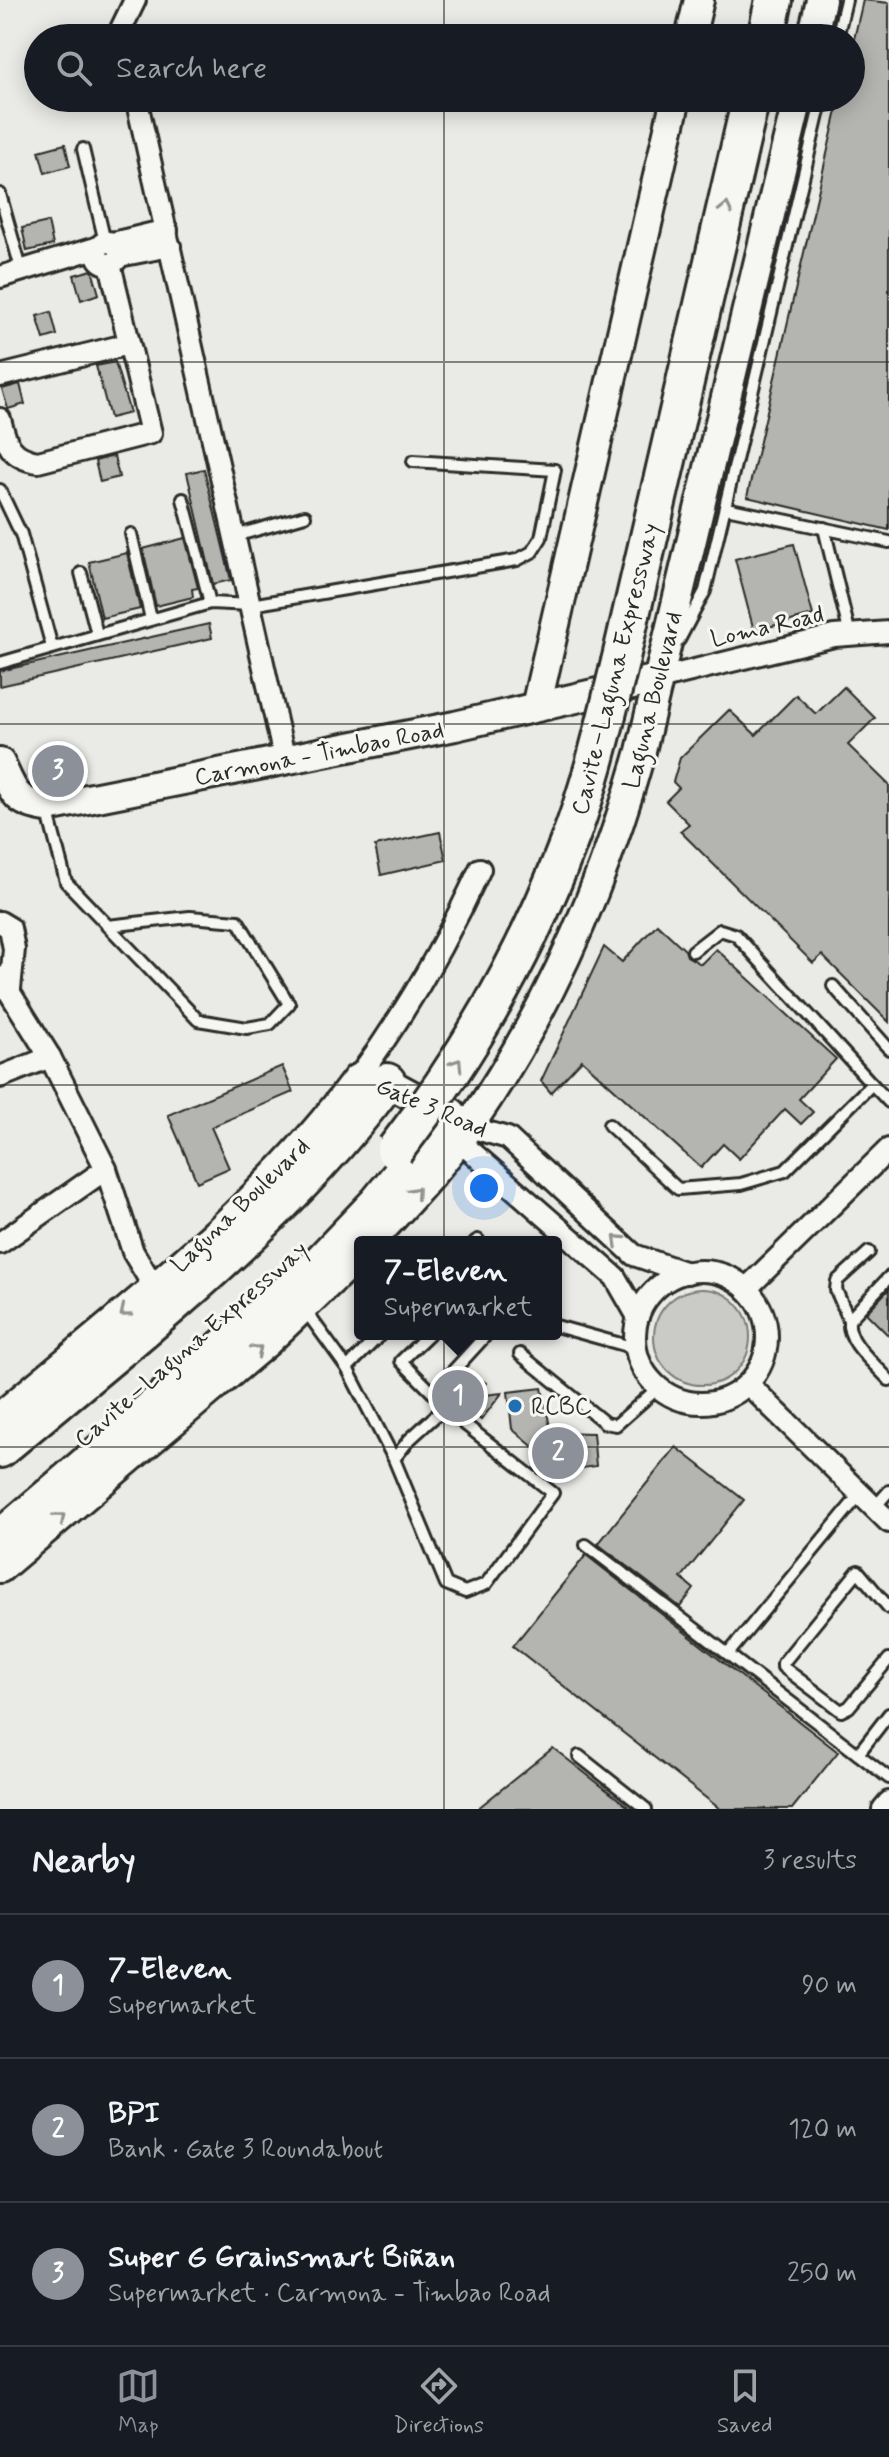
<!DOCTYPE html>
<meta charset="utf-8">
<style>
:root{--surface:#171b24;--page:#20242c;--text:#f1f3f6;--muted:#9ea1a6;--line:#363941;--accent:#8c9099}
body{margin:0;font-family:Mynerve,sans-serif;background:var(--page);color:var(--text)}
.you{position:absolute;left:484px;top:1188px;width:28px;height:28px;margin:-20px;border:6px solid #fff;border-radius:50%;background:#1a73e8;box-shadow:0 0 0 12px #1a73e833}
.badge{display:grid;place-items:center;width:52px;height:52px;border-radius:50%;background:var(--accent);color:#fff;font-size:26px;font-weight:700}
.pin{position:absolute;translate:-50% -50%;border:4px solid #fff;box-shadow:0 2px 8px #0006}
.popup{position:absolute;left:354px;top:1236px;width:208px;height:104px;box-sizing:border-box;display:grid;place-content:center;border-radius:8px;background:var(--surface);filter:drop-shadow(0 2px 6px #0005);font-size:26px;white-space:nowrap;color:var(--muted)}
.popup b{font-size:30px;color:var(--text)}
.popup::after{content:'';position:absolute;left:50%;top:100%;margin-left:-16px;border:16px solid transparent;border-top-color:var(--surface)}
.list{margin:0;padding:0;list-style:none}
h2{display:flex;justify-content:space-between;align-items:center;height:104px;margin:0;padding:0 32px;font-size:34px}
h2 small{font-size:26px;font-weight:400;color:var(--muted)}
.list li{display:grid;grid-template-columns:52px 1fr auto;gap:24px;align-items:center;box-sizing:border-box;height:144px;padding:0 32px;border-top:2px solid var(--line)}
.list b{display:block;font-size:30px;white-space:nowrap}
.list p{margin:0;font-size:26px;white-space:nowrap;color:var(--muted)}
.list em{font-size:26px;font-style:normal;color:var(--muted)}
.icon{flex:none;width:44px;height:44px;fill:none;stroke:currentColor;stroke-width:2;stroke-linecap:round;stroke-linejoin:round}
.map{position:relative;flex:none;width:889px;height:1809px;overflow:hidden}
.search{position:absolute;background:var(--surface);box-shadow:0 4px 20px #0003;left:24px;right:24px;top:24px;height:88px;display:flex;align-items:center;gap:20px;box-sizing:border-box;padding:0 28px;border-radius:44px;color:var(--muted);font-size:30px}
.sheet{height:536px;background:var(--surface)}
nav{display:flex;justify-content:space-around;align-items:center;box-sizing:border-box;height:112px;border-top:2px solid var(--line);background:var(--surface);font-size:22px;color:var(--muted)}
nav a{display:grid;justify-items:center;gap:4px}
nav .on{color:var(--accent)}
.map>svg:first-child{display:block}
.green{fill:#cacac7;stroke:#7a7a79;stroke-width:2}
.building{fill:#b4b4b1;stroke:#2b2b2b;stroke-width:2}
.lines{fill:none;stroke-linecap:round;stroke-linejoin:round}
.service-casing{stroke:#2b2b2b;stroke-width:16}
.minor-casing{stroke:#2b2b2b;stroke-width:26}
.secondary-casing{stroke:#2b2b2b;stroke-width:34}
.motorway-casing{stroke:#2b2b2b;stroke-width:42}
.service{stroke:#f6f6f2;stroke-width:10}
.minor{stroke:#f6f6f2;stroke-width:20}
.secondary{stroke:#f6f6f2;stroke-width:28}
.motorway{stroke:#f6f6f2;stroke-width:36}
.motorway-bridge-casing{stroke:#2b2b2b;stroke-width:42;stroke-linecap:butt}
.motorway-bridge{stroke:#f6f6f2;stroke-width:36}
.oneway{stroke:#90908e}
.grid{fill:none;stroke:#2b2b2b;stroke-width:2;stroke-opacity:0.55}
.poi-dot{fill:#1f6fb2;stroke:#f6f6f2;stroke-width:3}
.labels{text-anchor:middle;stroke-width:6;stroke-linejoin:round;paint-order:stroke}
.street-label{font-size:24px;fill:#2b2b2b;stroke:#f6f6f2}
.poi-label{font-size:24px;fill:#2b2b2b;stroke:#f6f6f2;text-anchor:start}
</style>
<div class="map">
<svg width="889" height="1809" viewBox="0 0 889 1809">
<rect width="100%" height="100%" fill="#eaeae6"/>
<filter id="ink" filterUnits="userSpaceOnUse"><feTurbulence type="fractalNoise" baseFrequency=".0125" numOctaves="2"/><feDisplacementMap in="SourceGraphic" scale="16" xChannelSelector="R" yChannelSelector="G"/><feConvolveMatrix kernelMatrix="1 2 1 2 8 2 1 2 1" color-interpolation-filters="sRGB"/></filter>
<g filter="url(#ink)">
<circle class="green" cx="702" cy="1337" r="48"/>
<g class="building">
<polygon points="863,0 889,3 889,530 747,497 840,98 851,98 851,52"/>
<polygon points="65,144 70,166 45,173 39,151"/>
<polygon points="48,222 53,245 27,251 22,228"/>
<polygon points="92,270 99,294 81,300 74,275"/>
<polygon points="51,312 57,335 44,339 37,316"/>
<polygon points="115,362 130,413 110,418 96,366"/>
<polygon points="20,384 25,404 8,409 2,389"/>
<polygon points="114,456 119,477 100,482 95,461"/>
<polygon points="204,469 231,580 213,584 187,473"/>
<polygon points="185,538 198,588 192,589 193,597 156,606 143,549"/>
<polygon points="794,544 813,615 754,631 735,559"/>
<polygon points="127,553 140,609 102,618 89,562"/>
<polygon points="209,624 212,638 0,686 0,671"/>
<polygon points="844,687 875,718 848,745 889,785 889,1022 822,955 813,963 680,831 689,824 666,801 679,788 673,782 680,758 729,710 756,735 796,695 816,714"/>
<polygon points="440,832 446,860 381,875 375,846"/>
<polygon points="657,924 685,950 687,956 701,964 716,949 836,1059 799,1099 813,1112 801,1124 785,1109 739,1159 723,1144 701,1168 582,1060 551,1093 541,1081 604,947 622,962"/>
<polygon points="282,1066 293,1092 211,1127 229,1168 197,1182 168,1115"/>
<polygon points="889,1289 889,1336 866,1313"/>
<polygon points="471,1372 486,1383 476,1396 502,1393 481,1420 451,1396"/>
<polygon points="542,1388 551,1432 593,1433 596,1466 562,1471 512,1429 508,1392"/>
<polygon points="676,1447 744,1500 681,1578 694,1589 680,1607 598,1544"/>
<polygon points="586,1555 838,1752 792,1809 720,1809 513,1646"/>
<polygon points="553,1748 631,1809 477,1809"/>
</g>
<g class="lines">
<defs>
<g id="service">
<polyline points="837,38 846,0"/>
<polyline points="83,149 105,242"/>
<polyline points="0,194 22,272"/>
<polyline points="0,490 21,534 52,647"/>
<polyline points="183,499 210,603"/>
<polyline points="726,508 889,542"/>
<polyline points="824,528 850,635"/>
<polyline points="131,534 151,619"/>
<polyline points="235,536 305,516"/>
<polyline points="81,573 97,634"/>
<polyline points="679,640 705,591 822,98"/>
<polyline points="0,663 210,603 251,605 517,560 532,552 541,538 555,470 413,461"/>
<polyline points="47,809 66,882 198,1020 247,1028 270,1024 289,1004 238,921 190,917 107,926"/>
<polyline points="693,951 720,930 736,935 872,1084"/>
<polyline points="833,986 889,1049"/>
<polyline points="609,1125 678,1189 741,1184 785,1171 872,1084 889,1102"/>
<polyline points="475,1242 478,1240"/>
<path d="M889 1277 849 1320C846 1342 875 1364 889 1380"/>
<polyline points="305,1310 347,1368 394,1459 446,1584 465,1592 486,1584 553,1493 444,1408 409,1440 394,1459"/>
<polyline points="849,1320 836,1290 837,1281 869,1252"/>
<polyline points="556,1326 635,1348"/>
<polyline points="429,1334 401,1361 433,1393 487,1334"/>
<polyline points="520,1354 605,1423 616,1425 658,1388"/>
<polyline points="347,1368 381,1334"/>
<polyline points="874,1508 889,1491"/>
<polyline points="586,1545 889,1778"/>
<polyline points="889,1608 858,1571 783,1663 783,1667 841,1711 849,1707 889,1659"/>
<polyline points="728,1654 860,1494"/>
<polyline points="858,1754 889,1714"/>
<polyline points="579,1756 646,1809"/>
</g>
<g id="minor">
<polyline points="123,38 121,29 135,0"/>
<polyline points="136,98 285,761"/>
<circle cx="108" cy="253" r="11"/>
<polyline points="113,243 167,230"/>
<polyline points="119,256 170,246"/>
<polyline points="0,277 99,247"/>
<polyline points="0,376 129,344"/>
<path d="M0 419C6 444 11 458 38 462L151 433 110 264"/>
<polyline points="658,679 834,636 889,632"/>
<polyline points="0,922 10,928 14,949 10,989"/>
<polyline points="0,977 50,1057 106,1169 133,1252 154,1287"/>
<polyline points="0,1077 50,1057"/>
<path d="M357 1079C406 1013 446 943 480 869"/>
<polyline points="469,1127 508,1138 634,1255 687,1273"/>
<polyline points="458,1140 615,1277 638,1317"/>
<polyline points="0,1243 106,1169"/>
<circle cx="701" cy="1337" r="66"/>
<polyline points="746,1289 889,1149"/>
<polyline points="748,1384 889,1522"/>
<polyline points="883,1809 889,1802"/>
</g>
<g id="secondary">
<polyline points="690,38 699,0"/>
<polyline points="812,38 821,0"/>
<polyline points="536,707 676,98"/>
<path d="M0 763C13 790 14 803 47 807L455 726 658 679"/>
<polyline points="366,1080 387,1082 444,1113"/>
<path d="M370 1242C404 1205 441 1167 469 1126 548 1012 604 883 641 751L798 98"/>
<path d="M0 1417C125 1311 259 1212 357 1079"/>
<polyline points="0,1568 268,1341 360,1253"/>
</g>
<g id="motorway">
<polyline points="766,38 774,0"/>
<polyline points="620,662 751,98"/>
<path d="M0 1449C136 1335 280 1225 387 1082"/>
<polyline points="0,1539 315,1269 378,1203 449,1116"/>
</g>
</defs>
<use href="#service" class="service-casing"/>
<use href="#minor" class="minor-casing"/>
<use href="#secondary" class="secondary-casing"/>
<use href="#motorway" class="motorway-casing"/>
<use href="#service" class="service"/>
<use href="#minor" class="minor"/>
<use href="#secondary" class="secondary"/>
<use href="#motorway" class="motorway"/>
<defs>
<path id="motorway-bridge" d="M395 1150C468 1056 526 955 568 844 591 785 605 723 620 662"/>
</defs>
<use href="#motorway-bridge" class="motorway-bridge-casing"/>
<use href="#motorway-bridge" class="motorway-bridge"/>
</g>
<defs><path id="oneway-chevron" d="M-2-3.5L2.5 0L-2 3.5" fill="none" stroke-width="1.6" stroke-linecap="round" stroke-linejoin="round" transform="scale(2)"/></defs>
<g class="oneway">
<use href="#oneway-chevron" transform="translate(726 208) rotate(-77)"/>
<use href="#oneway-chevron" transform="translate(457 1064) rotate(-57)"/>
<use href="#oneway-chevron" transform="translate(415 1192) rotate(-49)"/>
<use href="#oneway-chevron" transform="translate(618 1240) rotate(-137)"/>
<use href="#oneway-chevron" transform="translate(125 1312) rotate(140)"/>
<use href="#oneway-chevron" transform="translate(257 1350) rotate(-40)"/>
<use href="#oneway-chevron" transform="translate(60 1518) rotate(-40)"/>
</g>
</g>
<path class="grid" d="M444 0V38M444 98V1809M0 362H889M0 724H889M0 1085H889M0 1447H889"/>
<circle class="poi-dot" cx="515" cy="1406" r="8"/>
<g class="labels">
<g class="street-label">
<text transform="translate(767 626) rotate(-13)" y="8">Loma Road</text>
<text transform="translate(615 669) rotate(-76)" y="8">Cavite–Laguna Expressway</text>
<text transform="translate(652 700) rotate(-76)" y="8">Laguna Boulevard</text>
<text transform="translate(319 753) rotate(-11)" y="8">Carmona - Timbao Road</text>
<text transform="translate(432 1107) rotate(23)" y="8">Gate 3 Road</text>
<text transform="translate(240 1205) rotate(-44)" y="8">Laguna Boulevard</text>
<text transform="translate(191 1344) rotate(-41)" y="8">Cavite–Laguna Expressway</text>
</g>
<g class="poi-label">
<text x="531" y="1414">RCBC</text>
</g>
</g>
</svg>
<div class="you"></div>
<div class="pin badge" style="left:458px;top:1396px">1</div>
<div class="popup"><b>7-Eleven</b>Supermarket</div>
<div class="pin badge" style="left:558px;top:1453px">2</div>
<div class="pin badge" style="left:58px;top:771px">3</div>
<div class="search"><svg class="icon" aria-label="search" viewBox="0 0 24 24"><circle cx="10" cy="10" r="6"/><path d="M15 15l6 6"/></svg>Search here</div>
</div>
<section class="sheet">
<h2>Nearby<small>3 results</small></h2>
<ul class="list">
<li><span class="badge">1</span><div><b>7-Eleven</b><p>Supermarket</p></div><em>90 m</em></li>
<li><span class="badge">2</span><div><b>BPI</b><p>Bank · Gate 3 Roundabout</p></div><em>120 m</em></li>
<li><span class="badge">3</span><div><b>Super G Grainsmart Biñan</b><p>Supermarket · Carmona - Timbao Road</p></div><em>250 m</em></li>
</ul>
</section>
<nav>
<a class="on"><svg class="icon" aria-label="map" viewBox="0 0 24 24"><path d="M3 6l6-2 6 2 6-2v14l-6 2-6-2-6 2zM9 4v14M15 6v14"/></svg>Map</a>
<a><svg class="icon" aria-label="directions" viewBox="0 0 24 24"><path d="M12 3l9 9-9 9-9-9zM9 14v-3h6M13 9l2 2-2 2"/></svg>Directions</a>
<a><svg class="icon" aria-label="saved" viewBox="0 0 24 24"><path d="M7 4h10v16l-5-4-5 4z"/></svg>Saved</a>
</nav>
